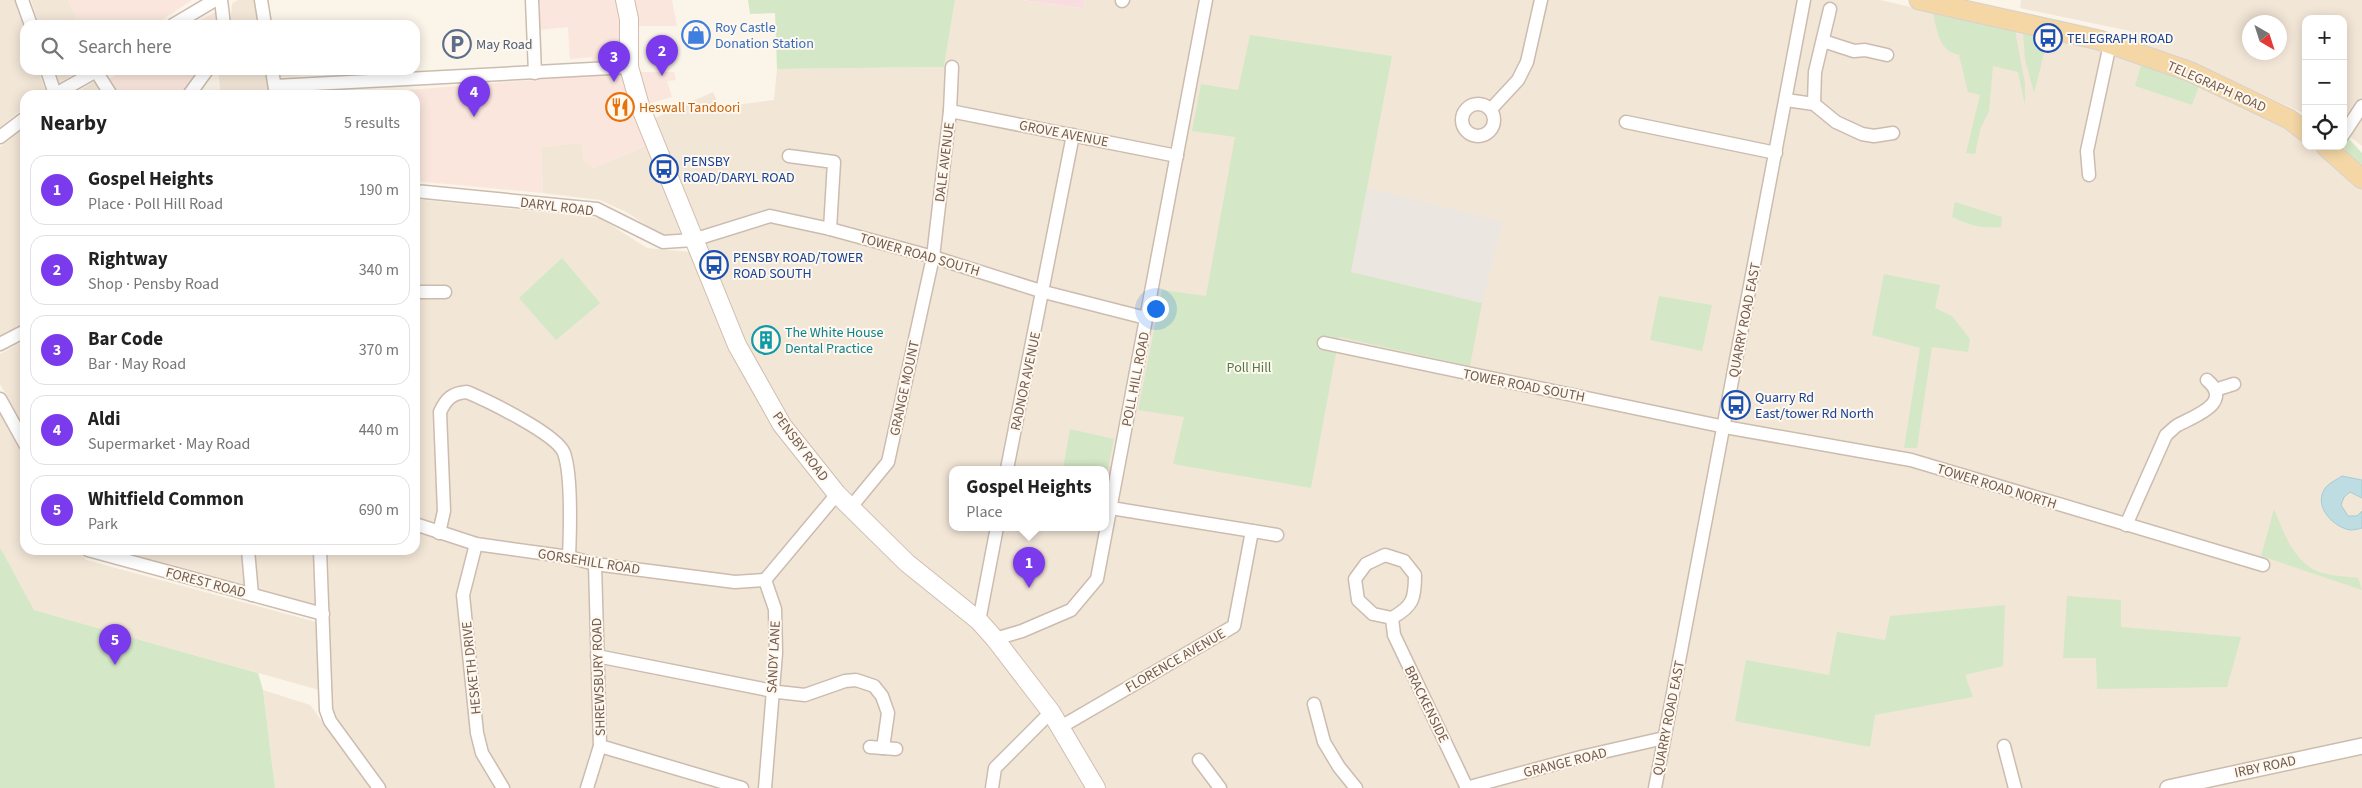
<!DOCTYPE html>
<meta charset="utf-8">
<style>
:root{--surface:#fff;--page:#f2f2f2;--text:#222;--muted:#767676;--line:#e0e0e0;--accent:#7c3aed}
body{margin:0;font-family:"Source Sans 3",sans-serif;background:var(--page);color:var(--text)}
.controls{position:absolute;right:15px;top:15px;display:grid;overflow:hidden;border-radius:10px;box-shadow:0 2px 12px #0003}
.controls button{width:45px;height:45px;display:grid;place-items:center;padding:0;border:0;border-bottom:1px solid var(--line);background:var(--surface);color:var(--text);font:25px sans-serif}
.compass{position:absolute;left:2242px;top:15px;width:45px;height:45px;border-radius:50%;background:var(--surface);box-shadow:0 2px 12px #0003;rotate:141deg}
.you{position:absolute;left:1155px;top:308px;width:18px;height:18px;margin:-12px;border:4px solid #fff;border-radius:50%;background:#1a73e8;box-shadow:0 0 0 8px #1a73e833}
.badge{display:grid;place-items:center;width:32px;height:32px;border-radius:50%;background:var(--accent);color:#fff;font-size:16px;font-weight:700}
.pin{position:absolute;translate:-50% -41px;filter:drop-shadow(0 1px 2px #0008)}
.pin::after{content:'';position:absolute;top:26px;width:18px;height:15px;background:inherit;clip-path:polygon(0 0,100% 0,50% 100%)}
.popup{position:absolute;left:949px;top:466px;width:160px;height:65px;box-sizing:border-box;display:grid;place-content:center;border-radius:10px;background:var(--surface);filter:drop-shadow(0 1px 4px #0005);font-size:16px;white-space:nowrap;color:var(--muted)}
.popup b{font-size:19px;color:var(--text)}
.popup::after{content:'';position:absolute;left:50%;top:100%;margin-left:-10px;border:10px solid transparent;border-top-color:var(--surface)}
.list{margin:0;padding:0;list-style:none}
h2{display:flex;justify-content:space-between;align-items:center;height:65px;margin:0;padding:0 20px;font-size:21px}
h2 small{font-size:16px;font-weight:400;color:var(--muted)}
.list li{display:grid;grid-template-columns:32px 1fr auto;gap:15px;align-items:center;box-sizing:border-box;height:70px;margin:0 10px 10px;padding:0 10px;border:1px solid var(--line);border-radius:15px}
.list b{display:block;font-size:19px;white-space:nowrap}
.list p{margin:0;font-size:16px;white-space:nowrap;color:var(--muted)}
.list em{font-size:16px;font-style:normal;color:var(--muted)}
.icon{flex:none;width:28px;height:28px;fill:none;stroke:currentColor;stroke-width:2;stroke-linecap:round;stroke-linejoin:round}
.map{position:relative;flex:none;width:2362px;height:788px;overflow:hidden}
.search{position:absolute;background:var(--surface);box-shadow:0 2px 12px #0003;left:20px;top:20px;width:400px;height:55px;display:flex;align-items:center;gap:12px;box-sizing:border-box;padding:0 18px;border-radius:15px;color:var(--muted);font-size:19px}
.panel{position:absolute;background:var(--surface);box-shadow:0 2px 12px #0003;left:20px;top:90px;width:400px;height:465px;border-radius:15px}
.map>svg:first-child{display:block}
.residential{fill:#f2e6d7;fill-rule:evenodd}
.commercial{fill:#fae6dc}
.industrial{fill:#ece6e1}
.medical{fill:#f8dcdf}
.green{fill:#d4e8c7}
.water{fill:#bddde3;stroke:#a4ccd4}
.lines{fill:none;stroke-linecap:round;stroke-linejoin:round}
.minor-casing{stroke:#ccbcaf;stroke-width:15}
.tertiary-casing{stroke:#ccbcaf;stroke-width:18}
.secondary-casing{stroke:#d1beaf;stroke-width:20}
.primary-casing{stroke:#d8d1cd;stroke-width:21}
.minor{stroke:#fff;stroke-width:12}
.tertiary{stroke:#fff;stroke-width:15}
.secondary{stroke:#fff;stroke-width:18}
.primary{stroke:#f4d7a5;stroke-width:19}
.labels{text-anchor:middle;stroke-width:4;stroke-linejoin:round;paint-order:stroke}
.shop-label{font-size:14px;fill:#366cbe;stroke:#fef8ee;text-anchor:start}
.transit-label{font-size:14px;fill:#164399;stroke:#fef8ee;text-anchor:start}
.service-label{font-size:14px;fill:#4e5e75;stroke:#fef8ee;text-anchor:start}
.street-label{font-size:14px;fill:#735b4e;stroke:#fef8ee}
.food-label{font-size:14px;fill:#c56008;stroke:#fef8ee;text-anchor:start}
.culture-label{font-size:14px;fill:#0d838f;stroke:#fef8ee;text-anchor:start}
.park-label{font-size:14px;fill:#547846;stroke:#fef8ee}
</style>
<div class="map">
<svg width="2362" height="788" viewBox="0 0 2362 788">
<rect width="100%" height="100%" fill="#fbf4e8"/>
<g class="residential">
<polygon points="0,0 15,0 25,29 25,70 38,70 46,92 41,95 25,95 25,107 0,127"/>
<polygon points="31,0 68,0 79,25 39,25"/>
<polygon points="238,0 255,0 259,25 230,25 232,4"/>
<path d="M955 0H1021L1082 8 1084 0H1880L2121 55 2142 62 2192 105 2200 84 2273 118 2306 144V146H2309L2362 189V788H384L332 716 326 550H415V199L600 218 647 248 691 252 707 245 655 118 713 92 720 107 774 100 777 69 944 67ZM953 469H1105V527H953Z"/>
<path d="M2021 0H2362V146L2343 131V19H2306V114L2193 64 2130 42V31L2020 8ZM2250 22H2280V52H2250Z"/>
<polygon points="55,70 81,70 59,83"/>
<polygon points="218,70 266,70 270,95 221,95"/>
<polygon points="278,70 338,70 339,73 279,77"/>
<polygon points="95,81 104,95 73,95"/>
<polygon points="25,127 25,325 0,339 0,147"/>
<polygon points="582,143 584,161 593,168 648,145 684,229 680,235 671,236 657,232 626,212 600,200 543,193 541,147"/>
<polygon points="25,340 25,428 0,384 0,354"/>
<polygon points="0,414 25,458 25,550 77,550 86,560 316,622 319,690 34,610 0,547"/>
<polygon points="111,550 314,550 316,604 311,604"/>
<polygon points="263,690 310,705 371,788 275,788"/>
</g>
<g class="commercial">
<polygon points="68,0 192,0 154,25 79,25"/>
<polygon points="536,0 672,0 677,26 636,26 639,72 674,72 676,80 667,81 672,97 633,108 648,145 593,168 584,161 582,143 541,147 543,193 415,181 415,95 371,95 371,93 594,75 592,57 570,59 568,27 539,30"/>
<polygon points="217,11 218,25 192,25"/>
<polygon points="124,70 199,70 181,95 110,95 102,83"/>
</g>
<polygon class="industrial" points="1367,188 1503,222 1482,303 1351,272"/>
<polygon class="medical" points="1022,0 1084,0 1083,8"/>
<g class="green">
<polygon points="748,0 955,0 944,67 777,69 775,13 750,14"/>
<path d="M1933 14 2015 30 2025 84V105L2018 72 1993 66 1989 111 1980 130 1975 154 1966 153 1980 95 1968 92 1959 55C1938 50 1938 32 1933 14Z"/>
<polygon points="2023,32 2048,38 2034,93 2025,59"/>
<polygon points="1250,35 1392,56 1351,272 1482,303 1470,366 1339,337 1311,488 1173,464 1184,417 1138,410 1162,290 1206,296 1235,137 1192,131 1201,84 1238,90"/>
<polygon points="2142,62 2200,84 2192,105 2135,86"/>
<polygon points="2347,137 2362,153 2362,171 2345,157 2344,145"/>
<path d="M1955 202 2002 217 2001 227C1982 229 1969 225 1952 217Z"/>
<polygon points="562,258 600,303 556,340 519,298"/>
<polygon points="1884,274 1940,285 1935,308 1952,316 1970,339 1968,352 1932,347 1917,448 1904,448 1920,348 1872,335"/>
<polygon points="1659,296 1712,305 1702,351 1650,340"/>
<polygon points="1070,429 1114,439 1105,483 1105,469 1063,469"/>
<path d="M2274 509C2283 531 2294 563 2319 572 2330 576 2346 576 2358 578L2362 590 2261 556Z"/>
<polygon points="0,547 34,610 258,673 263,690 275,788 0,788"/>
<polygon points="2067,596 2121,600 2121,627 2241,637 2227,687 2097,689 2096,658 2063,658"/>
<polygon points="2005,605 2003,666 1965,675 1973,697 1875,715 1870,747 1735,721 1746,660 1829,675 1837,632 1885,640 1890,616"/>
</g>
<path class="water" d="M2342 476 2362 480V498L2350 492 2344 497 2341 505 2348 516H2357L2362 511V528C2359 529 2354 530 2350 530 2334 527 2314 508 2324 490 2327 484 2336 480 2342 476Z"/>
<g class="lines">
<defs>
<g id="minor">
<polyline points="22,0 31,25"/>
<polyline points="221,0 224,25"/>
<polyline points="261,0 265,25"/>
<polyline points="532,0 535,73"/>
<polyline points="1122,1 1123,0"/>
<polyline points="173,25 215,0"/>
<polyline points="1823,41 1854,51 1865,50 1887,55"/>
<polyline points="47,70 55,94"/>
<polyline points="272,70 276,95"/>
<polyline points="96,71 111,95"/>
<polyline points="275,86 629,67"/>
<polyline points="54,95 98,70"/>
<polyline points="189,95 207,70"/>
<polyline points="1786,100 1814,104 1836,122 1862,134 1874,136 1893,133"/>
<circle cx="1478" cy="120" r="16"/>
<polyline points="1814,104 1815,72 1830,9"/>
<polyline points="1492,108 1518,80 1527,62 1541,0"/>
<polyline points="950,111 1177,156"/>
<polyline points="1626,122 1776,153"/>
<polyline points="2343,135 2362,106"/>
<polyline points="0,137 25,118"/>
<polyline points="789,156 834,162 830,229"/>
<polyline points="2089,175 2087,151 2110,44"/>
<polyline points="415,191 597,209 663,242 693,240 770,216 830,229 933,257 1044,292 1146,318"/>
<polyline points="415,292 445,292"/>
<polyline points="1324,343 1725,427 1911,460 2263,565"/>
<polyline points="0,344 25,331"/>
<polyline points="2215,390 2234,384"/>
<polyline points="0,399 25,444"/>
<polyline points="1007,469 1073,135"/>
<polyline points="851,507 888,462 933,257 950,111 952,67"/>
<polyline points="1111,508 1277,535"/>
<polyline points="415,524 476,544 569,557 595,564 735,582 765,580"/>
<path d="M2126 525 2166 435C2170 432 2174 427 2178 425 2194 416 2234 403 2207 380"/>
<path d="M439 533 444 511 440 412C446 399 452 393 467 392 486 400 557 434 564 453 572 475 570 533 569 557"/>
<polyline points="476,544 463,595 477,733 482,753 503,788"/>
<polyline points="88,550 323,614"/>
<polyline points="248,550 252,595"/>
<polyline points="320,550 326,710 330,721 379,788"/>
<path d="M1385 555 1404 561 1415 575C1415 599 1413 606 1392 618L1373 614 1358 600 1355 579 1366 564Z"/>
<polyline points="1392,618 1394,635 1467,788"/>
<polyline points="979,621 997,527"/>
<polyline points="995,639 1022,631 1071,610 1097,579 1206,0"/>
<polyline points="597,656 778,692 805,695 845,681 856,680 874,686 882,696 888,713 883,748"/>
<polyline points="1314,704 1324,742 1339,767 1356,788"/>
<polyline points="1059,728 1234,626 1252,531"/>
<polyline points="600,746 742,788"/>
<polyline points="2004,746 2015,788"/>
<polyline points="870,747 896,749"/>
<polyline points="1199,760 1220,788"/>
<polyline points="587,788 600,746 595,564"/>
<polyline points="765,788 776,653 775,609 765,580 837,494"/>
<polyline points="992,788 995,768 1051,712"/>
<polyline points="1466,788 1581,757 1664,738"/>
<polyline points="1655,788 1804,0"/>
</g>
<polyline id="tertiary" points="2168,788 2362,746"/>
<polyline id="secondary" points="625,0 629,19 629,67 640,106 737,345 782,425 837,494 907,563 979,621 995,639 1051,712 1096,788"/>
<g id="primary">
<polyline points="1919,0 2099,40 2191,72 2289,119 2306,132"/>
<polyline points="2325,146 2362,179"/>
</g>
</defs>
<use href="#minor" class="minor-casing"/>
<use href="#tertiary" class="tertiary-casing"/>
<use href="#secondary" class="secondary-casing"/>
<use href="#primary" class="primary-casing"/>
<use href="#minor" class="minor"/>
<use href="#tertiary" class="tertiary"/>
<use href="#secondary" class="secondary"/>
<use href="#primary" class="primary"/>
</g>
<defs>
<symbol id="shop-ring" viewBox="-11 -11 22 22"><circle r="9.5" fill="#fef8ee" stroke="#3f7fe0" stroke-width="1.5"/><path d="M-5-2.5h2.3a2.7 3.5 0 0 1 5.4 0H5L5.5 6h-11ZM-1.5-2.5h3a1.5 2.3 0 0 0-3 0Z" fill="#3f7fe0"/></symbol>
<symbol id="bus-ring" viewBox="-11 -11 22 22"><circle r="9.5" fill="#fef8ee" stroke="#1a4fb4" stroke-width="1.5"/><path d="M-5-6H5V4H4V6H2V4H-2V6H-4V4H-5ZM-3.5-4V0h7V-4ZM-3.5 1.2v1.5H-2V1.2ZM2 1.2v1.5H3.5V1.2Z" fill="#1a4fb4"/></symbol>
<symbol id="parking-ring" viewBox="-11 -11 22 22"><circle r="9.5" fill="#fef8ee" stroke="#5c6f8a" stroke-width="1.5"/><path d="M-3.5-5.5H1a3.5 3.5 0 0 1 0 7H-1V5.5H-3.5ZM-1-3.4V-.6H.8a1.4 1.4 0 0 0 0-2.8Z" fill="#5c6f8a"/></symbol>
<symbol id="restaurant-ring" viewBox="-11 -11 22 22"><circle r="9.5" fill="#fef8ee" stroke="#e8710a" stroke-width="1.5"/><path d="M-5-6h1v4h1v-4h1v4h1v-4h1v5L-1.5 .5V6h-2V.5L-5-1ZM5-6V6H3V1.5H1.5Q1.5-4 5-6Z" fill="#e8710a"/></symbol>
<symbol id="building-ring" viewBox="-11 -11 22 22"><circle r="9.5" fill="#fef8ee" stroke="#0f9aa8" stroke-width="1.5"/><path d="M-4-6H4V6H1V3H-1V6H-4ZM-2.5-4.3h1.7v1.8h-1.7ZM.8-4.3h1.7v1.8H.8ZM-2.5-1h1.7V.8h-1.7ZM.8-1h1.7V.8H.8Z" fill="#0f9aa8"/></symbol>
</defs>
<g fill-rule="evenodd">
<use href="#shop-ring" x="680" y="19" width="32" height="32"/>
<use href="#bus-ring" x="2032" y="22" width="32" height="32"/>
<use href="#parking-ring" x="441" y="28" width="32" height="32"/>
<use href="#restaurant-ring" x="604" y="91" width="32" height="32"/>
<use href="#bus-ring" x="648" y="153" width="32" height="32"/>
<use href="#bus-ring" x="698" y="249" width="32" height="32"/>
<use href="#building-ring" x="750" y="324" width="32" height="32"/>
<use href="#bus-ring" x="1720" y="389" width="32" height="32"/>
</g>
<g class="labels">
<g class="shop-label">
<text x="715" y="32">Roy Castle<tspan x="715" dy="16">Donation Station</tspan></text>
</g>
<g class="transit-label">
<text x="2067" y="43">TELEGRAPH ROAD</text>
<text x="683" y="166">PENSBY<tspan x="683" dy="16">ROAD/DARYL ROAD</tspan></text>
<text x="733" y="262">PENSBY ROAD/TOWER<tspan x="733" dy="16">ROAD SOUTH</tspan></text>
<text x="1755" y="402">Quarry Rd<tspan x="1755" dy="16">East/tower Rd North</tspan></text>
</g>
<g class="service-label">
<text x="476" y="49">May Road</text>
</g>
<g class="street-label">
<text transform="translate(2217 86) rotate(24)" y="5">TELEGRAPH ROAD</text>
<text transform="translate(1064 133) rotate(11)" y="5">GROVE AVENUE</text>
<text transform="translate(944 162) rotate(-83)" y="5">DALE AVENUE</text>
<text transform="translate(557 206) rotate(7)" y="5">DARYL ROAD</text>
<text transform="translate(920 254) rotate(16)" y="5">TOWER ROAD SOUTH</text>
<text transform="translate(1744 320) rotate(-79)" y="5">QUARRY ROAD EAST</text>
<text transform="translate(1135 379) rotate(-79)" y="5">POLL HILL ROAD</text>
<text transform="translate(1025 381) rotate(-78)" y="5">RADNOR AVENUE</text>
<text transform="translate(1524 385) rotate(11)" y="5">TOWER ROAD SOUTH</text>
<text transform="translate(904 388) rotate(-78)" y="5">GRANGE MOUNT</text>
<text transform="translate(801 446) rotate(53)" y="5">PENSBY ROAD</text>
<text transform="translate(1997 486) rotate(17)" y="5">TOWER ROAD NORTH</text>
<text transform="translate(589 561) rotate(9)" y="5">GORSEHILL ROAD</text>
<text transform="translate(206 582) rotate(15)" y="5">FOREST ROAD</text>
<text transform="translate(773 657) rotate(-87)" y="5">SANDY LANE</text>
<text transform="translate(1175 660) rotate(-30)" y="5">FLORENCE AVENUE</text>
<text transform="translate(471 668) rotate(-96)" y="5">HESKETH DRIVE</text>
<text transform="translate(598 677) rotate(-92)" y="5">SHREWSBURY ROAD</text>
<text transform="translate(1427 704) rotate(64)" y="5">BRACKENSIDE</text>
<text transform="translate(1668 718) rotate(-79)" y="5">QUARRY ROAD EAST</text>
<text transform="translate(1565 762) rotate(-14)" y="5">GRANGE ROAD</text>
<text transform="translate(2265 766) rotate(-12)" y="5">IRBY ROAD</text>
</g>
<g class="food-label">
<text x="639" y="112">Heswall Tandoori</text>
</g>
<g class="culture-label">
<text x="785" y="337">The White House<tspan x="785" dy="16">Dental Practice</tspan></text>
</g>
<g class="park-label">
<text x="1249" y="372">Poll Hill</text>
</g>
</g>
</svg>
<div class="controls">
<button>+</button>
<button>−</button>
<button><svg class="icon" aria-label="locate" viewBox="0 0 24 24"><circle cx="12" cy="12" r="6"/><path d="M12 2v4M12 18v4M2 12h4M18 12h4"/></svg></button>
</div>
<svg class="compass" viewBox="-18 -18 36 36"><path d="M0-13l5 13h-10z" fill="#e53935"/><path d="M0 13l5-13h-10z" fill="#767676"/></svg>
<div class="you"></div>
<div class="pin badge" style="left:1029px;top:588px">1</div>
<div class="popup"><b>Gospel Heights</b>Place</div>
<div class="pin badge" style="left:662px;top:76px">2</div>
<div class="pin badge" style="left:614px;top:82px">3</div>
<div class="pin badge" style="left:474px;top:117px">4</div>
<div class="pin badge" style="left:115px;top:665px">5</div>
<div class="search"><svg class="icon" aria-label="search" viewBox="0 0 24 24"><circle cx="10" cy="10" r="6"/><path d="M15 15l6 6"/></svg>Search here</div>
<section class="panel">
<h2>Nearby<small>5 results</small></h2>
<ul class="list">
<li><span class="badge">1</span><div><b>Gospel Heights</b><p>Place · Poll Hill Road</p></div><em>190 m</em></li>
<li><span class="badge">2</span><div><b>Rightway</b><p>Shop · Pensby Road</p></div><em>340 m</em></li>
<li><span class="badge">3</span><div><b>Bar Code</b><p>Bar · May Road</p></div><em>370 m</em></li>
<li><span class="badge">4</span><div><b>Aldi</b><p>Supermarket · May Road</p></div><em>440 m</em></li>
<li><span class="badge">5</span><div><b>Whitfield Common</b><p>Park</p></div><em>690 m</em></li>
</ul>
</section>
</div>
